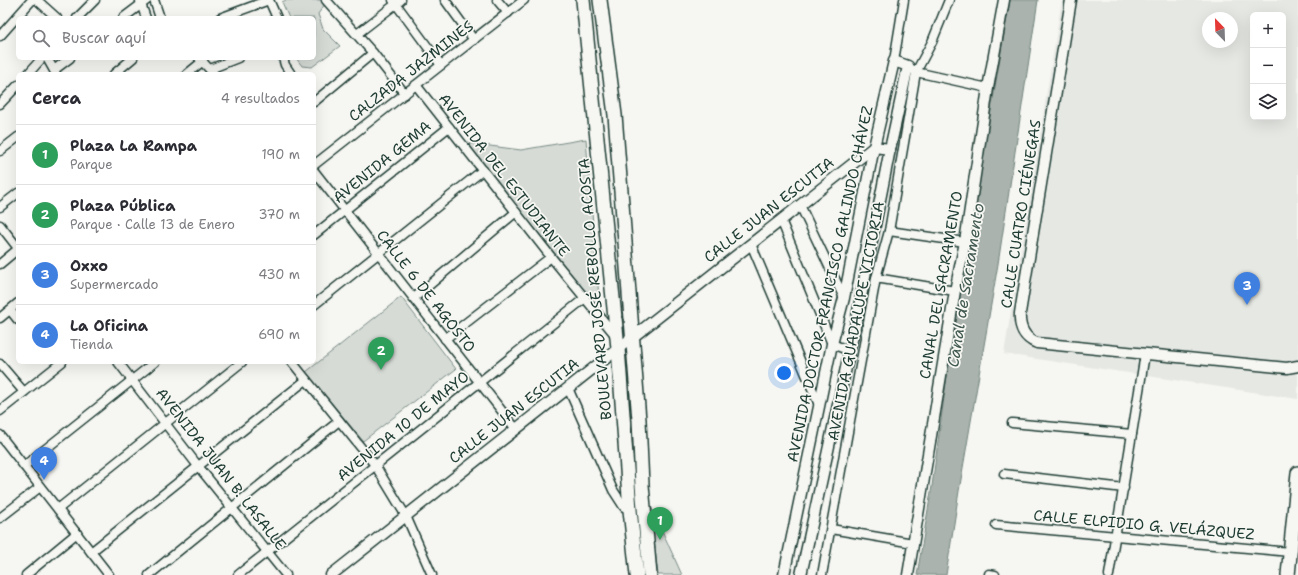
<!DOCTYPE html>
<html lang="es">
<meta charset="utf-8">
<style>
:root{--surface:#fff;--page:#f2f2f3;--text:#2b2b33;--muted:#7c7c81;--line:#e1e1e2;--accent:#111827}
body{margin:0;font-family:"Shantell Sans",sans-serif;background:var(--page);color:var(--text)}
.controls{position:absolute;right:12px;top:12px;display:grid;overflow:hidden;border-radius:6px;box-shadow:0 4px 16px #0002}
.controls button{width:36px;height:36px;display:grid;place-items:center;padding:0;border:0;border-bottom:1px solid var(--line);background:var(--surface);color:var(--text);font:20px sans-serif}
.compass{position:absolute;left:1202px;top:12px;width:36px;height:36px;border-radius:50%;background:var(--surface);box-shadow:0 4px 16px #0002;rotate:337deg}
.you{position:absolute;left:784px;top:373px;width:14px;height:14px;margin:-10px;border:3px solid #fff;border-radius:50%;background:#1a73e8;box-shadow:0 0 0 6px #1a73e833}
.badge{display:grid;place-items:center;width:26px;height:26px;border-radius:50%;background:var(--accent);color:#fff;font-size:13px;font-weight:700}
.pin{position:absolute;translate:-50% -33px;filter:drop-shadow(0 1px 2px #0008)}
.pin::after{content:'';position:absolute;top:21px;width:14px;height:12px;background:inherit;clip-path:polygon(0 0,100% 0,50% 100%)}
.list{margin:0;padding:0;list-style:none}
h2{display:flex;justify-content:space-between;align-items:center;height:52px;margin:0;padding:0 16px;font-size:17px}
h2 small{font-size:13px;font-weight:400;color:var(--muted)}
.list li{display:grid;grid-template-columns:26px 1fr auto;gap:12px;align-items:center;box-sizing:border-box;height:60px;padding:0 16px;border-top:1px solid var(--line)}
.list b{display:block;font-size:15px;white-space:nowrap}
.list p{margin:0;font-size:13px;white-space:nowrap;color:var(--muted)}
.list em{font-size:13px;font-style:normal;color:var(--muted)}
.icon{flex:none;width:22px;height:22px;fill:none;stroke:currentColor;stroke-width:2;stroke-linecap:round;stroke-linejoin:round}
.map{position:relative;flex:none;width:1298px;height:575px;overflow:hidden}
.search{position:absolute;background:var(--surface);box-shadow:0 4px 16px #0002;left:16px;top:16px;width:300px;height:44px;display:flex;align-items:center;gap:10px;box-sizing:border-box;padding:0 14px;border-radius:6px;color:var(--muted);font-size:15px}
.panel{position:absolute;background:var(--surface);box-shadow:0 4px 16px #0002;left:16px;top:72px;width:300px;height:292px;border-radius:6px}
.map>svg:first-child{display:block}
.built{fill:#e6e8e4;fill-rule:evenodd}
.green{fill:#d6dbd6;stroke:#7a8c85}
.water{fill:#aab3ae;stroke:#72847d}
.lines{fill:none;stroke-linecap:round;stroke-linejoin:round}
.minor-casing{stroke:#1f3d34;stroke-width:11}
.tertiary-casing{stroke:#1f3d34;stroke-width:13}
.primary-casing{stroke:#1f3d34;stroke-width:16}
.minor{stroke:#f6f6f2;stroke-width:8}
.tertiary{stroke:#f6f6f2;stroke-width:10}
.primary{stroke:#f6f6f2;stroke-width:13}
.labels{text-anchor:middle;stroke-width:3.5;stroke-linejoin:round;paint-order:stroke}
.street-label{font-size:15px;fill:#1f3d34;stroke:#f6f6f2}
.water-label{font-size:16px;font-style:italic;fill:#425a52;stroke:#f6f6f2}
</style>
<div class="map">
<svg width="1298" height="575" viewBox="0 0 1298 575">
<rect width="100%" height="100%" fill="#f6f6f2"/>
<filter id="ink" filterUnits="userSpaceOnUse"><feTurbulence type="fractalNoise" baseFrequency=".025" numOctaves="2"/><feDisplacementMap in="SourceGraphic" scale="8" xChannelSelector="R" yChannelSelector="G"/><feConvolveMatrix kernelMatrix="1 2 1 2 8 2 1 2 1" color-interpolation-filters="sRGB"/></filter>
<g filter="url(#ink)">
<path class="built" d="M1062 0H1298V399L1004 354ZM1253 15H1283V117H1253ZM1208 18H1232V42H1208Z"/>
<g class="green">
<polygon points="286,0 330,0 325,4 318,14 323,29 340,46 312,67 302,66 296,58 314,58 314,18 289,18 282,2"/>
<polygon points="586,139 600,310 467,143 521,150"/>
<polygon points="401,297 456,369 363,441 306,372"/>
<polygon points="650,504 682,575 658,575"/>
</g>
<polygon class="water" points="1010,0 1038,0 998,264 959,491 946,575 917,575 932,486 953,331"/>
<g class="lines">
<defs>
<g id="minor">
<polyline points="37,0 57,18"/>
<polyline points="154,0 160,18"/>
<polyline points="269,0 277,18"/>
<polyline points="326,0 373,53 405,94"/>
<polyline points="393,0 441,65"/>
<polyline points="445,0 474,40"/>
<polyline points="497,0 508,13"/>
<polyline points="140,1 146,18"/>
<polyline points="77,18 95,0"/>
<polyline points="123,18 147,0"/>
<polyline points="220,18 269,0"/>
<polyline points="357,34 401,0"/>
<polyline points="0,36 32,0"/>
<polyline points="47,58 56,74"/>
<polyline points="199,58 214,74"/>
<polyline points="283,58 285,65 291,74"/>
<polyline points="894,61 904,0"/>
<polyline points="210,69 238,58"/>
<polyline points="912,69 916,72 988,88"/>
<polyline points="54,70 70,58"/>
<polyline points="28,74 42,58"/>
<polyline points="114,74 133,58"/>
<polyline points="187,74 203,61"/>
<polyline points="416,85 551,257 616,336"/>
<polyline points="314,102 373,53"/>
<polyline points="0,104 18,85"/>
<polyline points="0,151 18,137"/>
<polyline points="314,165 524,0"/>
<polyline points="314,171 516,429"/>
<polyline points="800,205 844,298"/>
<polyline points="0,207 18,193"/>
<polyline points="781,220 832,344 850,351"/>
<polyline points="0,225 18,248"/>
<polyline points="889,231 965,242"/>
<polyline points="314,235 449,127"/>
<polyline points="751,244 819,405"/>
<polyline points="0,264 18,249"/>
<polyline points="876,278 955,291"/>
<polyline points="414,298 516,212"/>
<polyline points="314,305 483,170"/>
<polyline points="10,310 18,320"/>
<polyline points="0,318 18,303"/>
<polyline points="445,339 551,257"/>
<polyline points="118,362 198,466 286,575"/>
<polyline points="292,362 375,465 406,516 432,575"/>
<polyline points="0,364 24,392"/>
<polyline points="568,388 613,490 624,507 630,510"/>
<polyline points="0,411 62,362"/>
<polyline points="1012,423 1132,434"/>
<polyline points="0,435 109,575"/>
<polyline points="24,466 155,362"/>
<polyline points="1004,474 1124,488"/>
<polyline points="58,509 242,362"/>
<polyline points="0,518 40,487"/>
<polyline points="996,525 1290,552"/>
<polyline points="831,529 913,543"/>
<polyline points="91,552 306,380"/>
<polyline points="989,574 995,575"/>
<polyline points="26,575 77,533"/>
<polyline points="149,575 339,421"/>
<polyline points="238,575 585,298"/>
<polyline points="822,575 876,278 889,231 916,72 932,42 949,0"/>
<polyline points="1109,575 1145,354"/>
</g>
<g id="tertiary">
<path d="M1071 0 1020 313C1019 327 1024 338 1037 343L1287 368 1298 366"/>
<polyline points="331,575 874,147 890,149"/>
<polyline points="784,575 832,344 844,298 874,147 894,61 908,66 890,149 857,317 801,575"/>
<polyline points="908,575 955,291 965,242 988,88 1004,0"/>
</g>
<g id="primary">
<polyline points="583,0 618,348 630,510 637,575"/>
<polyline points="600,0 615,115 639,420 642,485 650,575"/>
<polyline points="1288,575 1298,473"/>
</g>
</defs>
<use href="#minor" class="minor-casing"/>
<use href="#tertiary" class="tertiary-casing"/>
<use href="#primary" class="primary-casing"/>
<use href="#minor" class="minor"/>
<use href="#tertiary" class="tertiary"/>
<use href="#primary" class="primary"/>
</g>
</g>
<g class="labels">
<g class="street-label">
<text transform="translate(411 71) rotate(-38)" y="5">CALZADA JAZMINES</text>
<text transform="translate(382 162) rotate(-39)" y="5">AVENIDA GEMA</text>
<text transform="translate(504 175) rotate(52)" y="5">AVENIDA DEL ESTUDIANTE</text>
<text transform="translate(769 210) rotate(-38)" y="5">CALLE JUAN ESCUTIA</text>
<text transform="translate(1021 214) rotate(-81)" y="5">CALLE CUATRO CIÉNEGAS</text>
<text transform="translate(830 284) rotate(-78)" y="5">AVENIDA DOCTOR FRANCISCO GALINDO CHÁVEZ</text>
<text transform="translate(941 285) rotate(-80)" y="5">CANAL DEL SACRAMENTO</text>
<text transform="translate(595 289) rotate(-95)" y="5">BOULEVARD JOSÉ REBOLLO ACOSTA</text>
<text transform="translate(426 291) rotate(52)" y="5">CALLE 6 DE AGOSTO</text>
<text transform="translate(856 321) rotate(-79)" y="5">AVENIDA GUADALUPE VICTORIA</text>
<text transform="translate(514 411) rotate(-38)" y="5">CALLE JUAN ESCUTIA</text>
<text transform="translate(403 426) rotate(-39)" y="5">AVENIDA 10 DE MAYO</text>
<text transform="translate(221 469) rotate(52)" y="5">AVENIDA JUAN B. LASALLE</text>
<text transform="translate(1144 525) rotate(5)" y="5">CALLE ELPIDIO G. VELÁZQUEZ</text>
</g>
<g class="water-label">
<text transform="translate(965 285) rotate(-81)" y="6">Canal de Sacramento</text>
</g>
</g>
</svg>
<div class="controls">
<button>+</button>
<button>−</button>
<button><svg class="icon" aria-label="layers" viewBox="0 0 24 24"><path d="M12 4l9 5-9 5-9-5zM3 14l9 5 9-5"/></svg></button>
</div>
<svg class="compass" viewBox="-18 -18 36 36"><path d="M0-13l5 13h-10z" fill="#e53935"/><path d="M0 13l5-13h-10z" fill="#7c7c81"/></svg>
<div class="you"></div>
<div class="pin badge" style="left:660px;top:540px;background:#2e9e5b">1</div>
<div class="pin badge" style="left:381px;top:370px;background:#2e9e5b">2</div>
<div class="pin badge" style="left:1247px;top:305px;background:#3f7fe0">3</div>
<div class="pin badge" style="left:44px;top:480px;background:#3f7fe0">4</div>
<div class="search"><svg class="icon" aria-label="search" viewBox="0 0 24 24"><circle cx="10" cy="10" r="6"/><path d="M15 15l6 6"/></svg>Buscar aquí</div>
<section class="panel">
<h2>Cerca<small>4 resultados</small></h2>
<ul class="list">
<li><span class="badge" style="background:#2e9e5b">1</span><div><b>Plaza La Rampa</b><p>Parque</p></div><em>190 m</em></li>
<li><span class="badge" style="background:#2e9e5b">2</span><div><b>Plaza Pública</b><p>Parque · Calle 13 de Enero</p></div><em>370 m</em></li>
<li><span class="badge" style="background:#3f7fe0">3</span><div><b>Oxxo</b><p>Supermercado</p></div><em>430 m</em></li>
<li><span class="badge" style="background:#3f7fe0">4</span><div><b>La Oficina</b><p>Tienda</p></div><em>690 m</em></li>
</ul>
</section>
</div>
